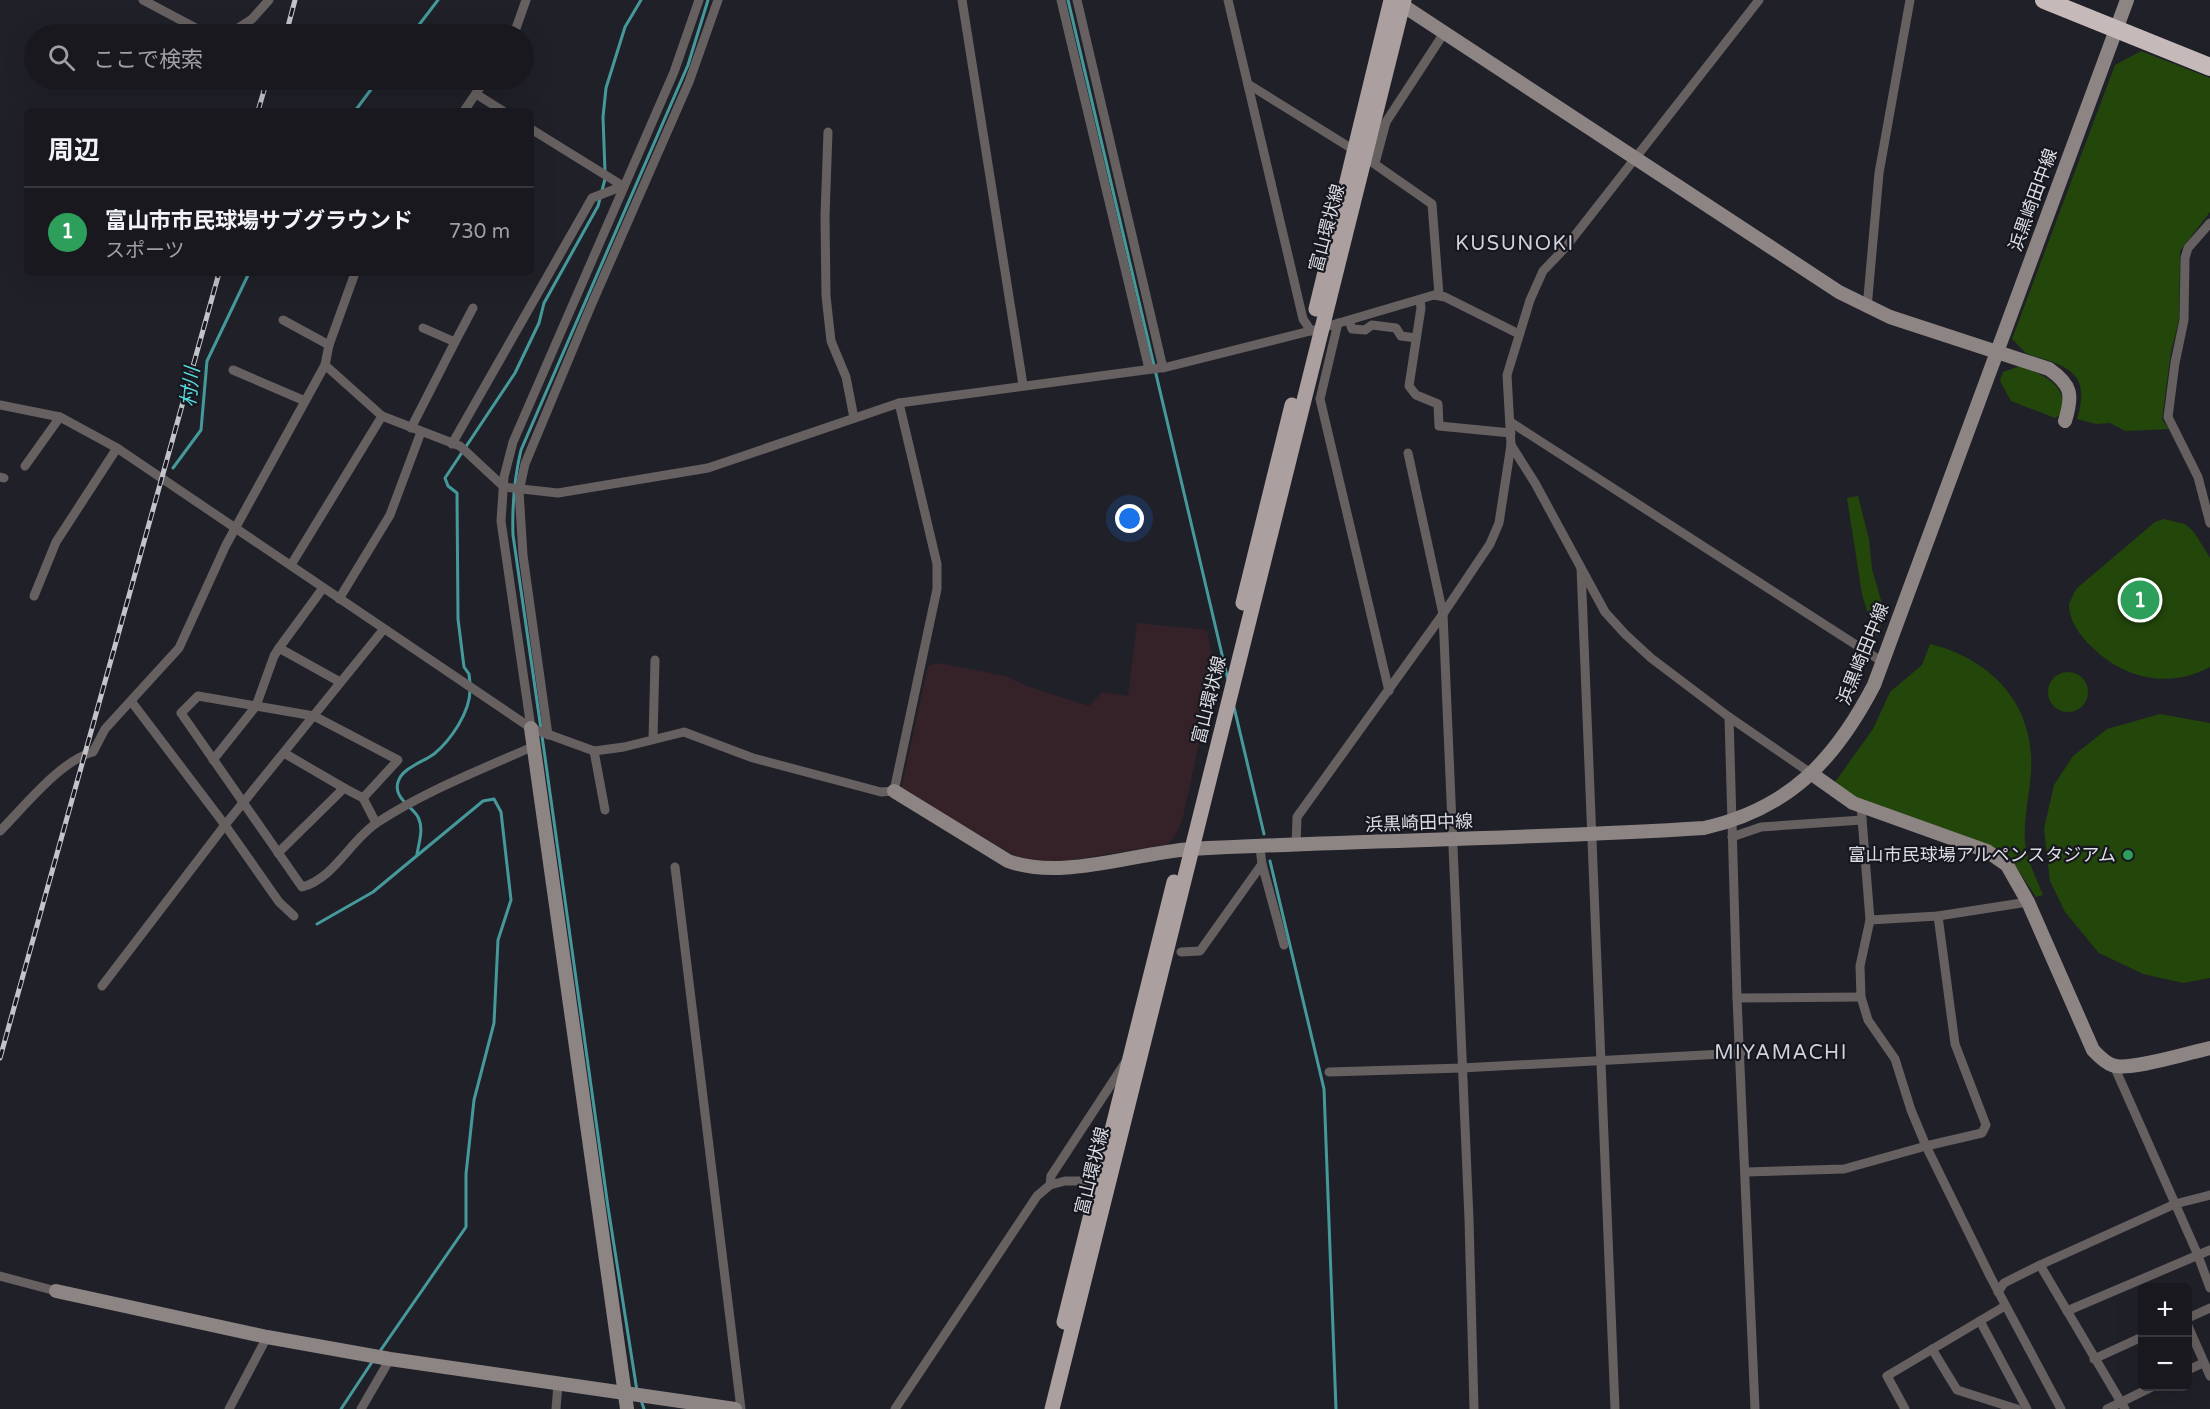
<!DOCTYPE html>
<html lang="ja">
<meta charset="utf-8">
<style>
:root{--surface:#18181e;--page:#25252b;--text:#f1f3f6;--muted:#9fa0a4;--line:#36373c;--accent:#0f766e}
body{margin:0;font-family:"Varela Round","Noto Sans JP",sans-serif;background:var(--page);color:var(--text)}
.controls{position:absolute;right:18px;bottom:18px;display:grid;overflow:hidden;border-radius:9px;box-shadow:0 6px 24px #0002}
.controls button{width:54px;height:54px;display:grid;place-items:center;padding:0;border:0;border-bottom:2px solid var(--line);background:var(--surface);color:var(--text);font:30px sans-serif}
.you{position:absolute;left:1130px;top:519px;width:21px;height:21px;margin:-15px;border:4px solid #fff;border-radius:50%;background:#1a73e8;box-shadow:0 0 0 9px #1a73e833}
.badge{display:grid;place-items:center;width:39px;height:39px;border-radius:50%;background:var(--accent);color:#fff;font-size:20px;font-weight:700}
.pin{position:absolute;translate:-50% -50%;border:3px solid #fff;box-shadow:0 2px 6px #0006}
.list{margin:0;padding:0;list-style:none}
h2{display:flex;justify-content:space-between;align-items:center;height:78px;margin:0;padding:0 24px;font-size:26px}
h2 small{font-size:20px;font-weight:400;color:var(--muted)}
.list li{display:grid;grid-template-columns:39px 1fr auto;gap:18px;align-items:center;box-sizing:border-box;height:90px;padding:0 24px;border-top:2px solid var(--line)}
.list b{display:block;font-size:22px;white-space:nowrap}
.list p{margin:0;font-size:20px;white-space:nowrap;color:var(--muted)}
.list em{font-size:20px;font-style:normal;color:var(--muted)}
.icon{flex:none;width:33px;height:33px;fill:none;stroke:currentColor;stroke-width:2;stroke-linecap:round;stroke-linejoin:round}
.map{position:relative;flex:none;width:2210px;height:1409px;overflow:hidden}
.search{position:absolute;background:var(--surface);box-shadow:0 6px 24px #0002;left:24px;top:24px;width:510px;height:66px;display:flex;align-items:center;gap:15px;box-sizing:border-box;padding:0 21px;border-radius:33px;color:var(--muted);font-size:22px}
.panel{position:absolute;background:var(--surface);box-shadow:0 6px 24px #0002;left:24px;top:108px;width:510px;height:168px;border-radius:9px}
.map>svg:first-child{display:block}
.industrial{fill:#352228}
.green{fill:#23460b}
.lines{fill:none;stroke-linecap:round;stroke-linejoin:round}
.stream{stroke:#45999b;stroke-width:3}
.street{stroke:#666060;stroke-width:9}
.secondary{stroke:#8d8484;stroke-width:14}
.primary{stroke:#aba09f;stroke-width:15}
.highway{stroke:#c6b9b9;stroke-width:18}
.rail-casing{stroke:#c3c4ca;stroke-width:5}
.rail{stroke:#17171f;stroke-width:3;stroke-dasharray:9;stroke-linecap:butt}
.leisure-dot{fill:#2e9e5b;stroke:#17171f;stroke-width:2}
.labels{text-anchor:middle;stroke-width:4.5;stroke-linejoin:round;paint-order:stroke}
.street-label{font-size:18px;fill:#dddee3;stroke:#17171f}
.poi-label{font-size:18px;fill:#dddee3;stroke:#17171f;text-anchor:end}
.neighbourhood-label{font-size:20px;letter-spacing:1.5px;fill:#d2d2dd;stroke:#17171f}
.water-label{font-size:20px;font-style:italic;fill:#57dadb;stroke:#17171f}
</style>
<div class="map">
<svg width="2210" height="1409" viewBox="0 0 2210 1409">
<rect width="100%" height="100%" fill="#202028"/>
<polygon class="industrial" points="1137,623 1207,630 1215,670 1183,817 1176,835 1168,844 1066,861 1041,863 1017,857 901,789 928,666 938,663 1006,676 1027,686 1089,706 1102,692 1128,696"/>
<g class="green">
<path d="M2141 51 2210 78V212L2180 251 2179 320 2171 352 2162 419 2169 429 2125 431 2110 423 2096 424 2077 419C2088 382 2078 370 2044 359 2038 357 2031 356 2026 353 2021 349 2017 343 2012 339L2115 65Z"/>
<path d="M2020 366C2043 375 2067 383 2063 413L2055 418 2011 401 2000 381 2003 372Z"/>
<polygon points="1858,496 1869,539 1872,569 1885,614 1875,638 1862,594 1847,498"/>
<path d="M2164 519 2185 524 2194 532 2210 558V667C2169 689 2124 679 2092 647 2080 636 2069 621 2069 604L2076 589 2155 522Z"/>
<path d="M1930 644C1984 657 2028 696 2031 755 2033 784 2023 812 2025 842 2027 860 2036 878 2043 895L2036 897 2006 852 1857 798 1835 782 1873 729 1890 692 1922 665Z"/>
<circle cx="2068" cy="692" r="20"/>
<polygon points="2160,714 2210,723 2210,978 2183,983 2143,974 2099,953 2065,912 2050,881 2044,829 2054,785 2073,756 2107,729"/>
</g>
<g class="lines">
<g class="stream">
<polyline points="1068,0 1228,680"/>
<polyline points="412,34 438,0"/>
<polyline points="355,111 378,80"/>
<polyline points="605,172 603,117 606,88 625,27 641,0"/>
<polyline points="173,468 201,430 207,361 249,273"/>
<polyline points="470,683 469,674 464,667 458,619 457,493 448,486 445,478 515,373 539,323 544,303 598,206 605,179"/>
<polyline points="1234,707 1264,834"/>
<path d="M541 729 513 535C512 505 514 479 521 450L688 65 708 0"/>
<polyline points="542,736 608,1207 637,1391"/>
<path d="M417 854C419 842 424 829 418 817 412 806 393 798 398 782 402 768 423 762 434 754 451 740 470 712 470 690"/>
<polyline points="1270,861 1324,1089 1336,1409"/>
<polyline points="317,924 373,892 483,801 494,799 501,812 511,900 498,940 494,1023 474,1100 466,1174 466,1227 378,1354"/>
<polyline points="641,1400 644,1409"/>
<polyline points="341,1409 374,1359"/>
</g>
<g class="street">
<polyline points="143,0 207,34"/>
<polyline points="962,0 1023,385"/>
<polyline points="1061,0 1149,369"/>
<polyline points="1077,0 1163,368"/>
<polyline points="1228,0 1303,319 1311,331"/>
<polyline points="229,34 252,19 269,0"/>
<polyline points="514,34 526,0"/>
<polyline points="1248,84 1354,150"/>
<polyline points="476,94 503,111"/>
<polyline points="464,111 485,80"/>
<polyline points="828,132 825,216 826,296 831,341 846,377 854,418"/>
<polyline points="1366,158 1432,204 1439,295"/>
<polyline points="1375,163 1386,122 1444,33"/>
<polyline points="2210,223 2188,248 2185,258 2184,320 2175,363 2168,417 2198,477 2210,523"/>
<polyline points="1420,300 1421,308 1409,386 1416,395 1438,404 1439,426 1511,433"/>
<polyline points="1867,308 1879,173 1910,0"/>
<polyline points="283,320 329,345"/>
<polyline points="1349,321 1352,329 1365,330 1372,325 1396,328 1401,336 1416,338"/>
<polyline points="1338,323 1320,399 1389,691"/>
<polyline points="455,342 473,308"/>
<polyline points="325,365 382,416 460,446 504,487 558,493 708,468 899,403 1167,367 1322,328 1434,295 1445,297 1519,334"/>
<polyline points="233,370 305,401"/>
<polyline points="0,405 60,417 117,448 531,728 594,751 624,747 684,732 753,758 881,792 894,791 937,589 937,564 899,403"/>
<polyline points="1512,423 1881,661"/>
<polyline points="411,428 455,342 423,328"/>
<polyline points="452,444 592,198 623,186 531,129"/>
<polyline points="1511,445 1535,483 1605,612 1625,634 1651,658 1729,717 1812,774"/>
<polyline points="1408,453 1443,614 1469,1219 1474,1409"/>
<polyline points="25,466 60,417"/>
<polyline points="0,477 4,478"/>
<polyline points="291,565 382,416"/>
<polyline points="1581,568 1615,1409"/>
<polyline points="34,596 56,542 117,448"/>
<polyline points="339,599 390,515 421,432"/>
<polyline points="279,648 323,588"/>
<polyline points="131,701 225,825 383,630"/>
<polyline points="1729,717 1737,998 1755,1409"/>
<polyline points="531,728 501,521 504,477 513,442 674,72 699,0"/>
<polyline points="548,735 523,555 519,491 525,464 590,308 689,82 718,0"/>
<polyline points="653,739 655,660"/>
<polyline points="594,751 605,810"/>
<polyline points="213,760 256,706 274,656 279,648 340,682"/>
<polyline points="344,788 363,798 376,823"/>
<path d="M363 798 398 760 314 716 198 696 181 713 302 887C335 878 350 840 378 822 426 791 480 770 532 747"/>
<polyline points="1861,806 1870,920 1860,966 1861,997 1868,1020 1895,1059 1911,1110 1926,1146 1991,1278 2061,1409"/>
<path d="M0 831C24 807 61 760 93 752L105 729 179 648 226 545 325 365 329 345 355 273"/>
<polyline points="1732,837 1761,827 1862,820"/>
<polyline points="1296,846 1297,817 1443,614 1490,544 1499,523 1511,445 1507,375 1530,300 1543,271 1565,248 1759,0"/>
<polyline points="278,853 344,788 284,753"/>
<polyline points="1262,864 1284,945"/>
<polyline points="675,867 741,1409"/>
<polyline points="1870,920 1938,916 2028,902"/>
<polyline points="1181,952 1200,951 1262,864 1260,848"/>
<polyline points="102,986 225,825 279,902 294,916"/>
<polyline points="1737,998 1861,997"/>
<polyline points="2114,1066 2197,1253 2210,1288"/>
<polyline points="1329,1072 1462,1068 1741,1053"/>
<polyline points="1746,1172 1844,1169 1926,1146 1982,1133 1986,1125 1955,1044 1938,916"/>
<polyline points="1050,1185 1065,1181 1099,1181"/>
<polyline points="2040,1265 2125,1409"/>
<polyline points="0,1276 56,1291"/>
<polyline points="1998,1292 2004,1283 2040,1265 2175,1204 2210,1195"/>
<polyline points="2067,1311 2210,1250"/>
<polyline points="2188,1318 2210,1308"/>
<polyline points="1980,1321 2027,1409"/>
<polyline points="2188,1326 2210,1376"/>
<polyline points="1932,1349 1957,1390 2017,1409"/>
<polyline points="2094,1359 2142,1337"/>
<polyline points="2188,1370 2203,1363"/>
<polyline points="229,1409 267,1337"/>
<polyline points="361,1409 390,1359"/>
<polyline points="556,1409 558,1384"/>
<polyline points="895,1409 1037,1196 1050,1185 1051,1176 1125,1063"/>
<polyline points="1905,1409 1887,1376 2005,1306"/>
<polyline points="2107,1409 2154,1386"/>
</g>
<g class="secondary">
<path d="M1396 1 1839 292 1890 317 2049 369C2072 385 2073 395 2065 421"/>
<polyline points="531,728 627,1409"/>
<path d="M1812 774 1853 803 1987 851 2007 865 2028 902 2093 1050C2099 1056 2104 1062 2112 1065 2128 1072 2191 1052 2210 1048"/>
<path d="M894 791 1008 861C1061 881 1134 853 1191 849 1362 840 1533 839 1704 828 1789 809 1835 760 1874 685L2127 0"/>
<polyline points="56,1291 267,1337 390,1359 735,1409"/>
</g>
<g class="primary">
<polyline points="1316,309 1391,0"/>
<polyline points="1243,603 1292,405"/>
<polyline points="1064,1322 1174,882"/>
<polyline points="1052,1409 1404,0"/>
</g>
<polyline class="highway" points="2044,0 2210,67"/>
<defs>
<g id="rail">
<polyline points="286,34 295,0"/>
<polyline points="258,111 267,80"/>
<polyline points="0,1058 219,273"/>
</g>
</defs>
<use href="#rail" class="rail-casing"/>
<use href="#rail" class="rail"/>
</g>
<circle class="leisure-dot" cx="2128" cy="855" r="6"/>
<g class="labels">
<g class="street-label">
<text transform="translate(2033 200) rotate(-70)" y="6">浜黒崎田中線</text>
<text transform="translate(1327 228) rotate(-75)" y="6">富山環状線</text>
<text transform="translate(1863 654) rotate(-68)" y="6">浜黒崎田中線</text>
<text transform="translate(1209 700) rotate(-76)" y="6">富山環状線</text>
<text transform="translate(1419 823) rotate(-2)" y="6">浜黒崎田中線</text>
<text transform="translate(1092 1171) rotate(-76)" y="6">富山環状線</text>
</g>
<g class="poi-label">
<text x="2116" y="861">富山市民球場アルペンスタジアム</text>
</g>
<g class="neighbourhood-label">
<text x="1515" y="250">KUSUNOKI</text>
<text x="1781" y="1059">MIYAMACHI</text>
</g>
<g class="water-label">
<text transform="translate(190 387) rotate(-84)" y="7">村川</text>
</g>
</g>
</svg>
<div class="controls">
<button>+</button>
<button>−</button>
</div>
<div class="you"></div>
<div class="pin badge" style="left:2140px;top:600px;background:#2e9e5b">1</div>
<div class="search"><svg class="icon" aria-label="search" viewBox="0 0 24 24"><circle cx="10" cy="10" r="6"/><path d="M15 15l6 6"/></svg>ここで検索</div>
<section class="panel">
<h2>周辺<small></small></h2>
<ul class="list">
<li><span class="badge" style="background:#2e9e5b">1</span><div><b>富山市市民球場サブグラウンド</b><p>スポーツ</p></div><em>730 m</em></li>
</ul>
</section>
</div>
